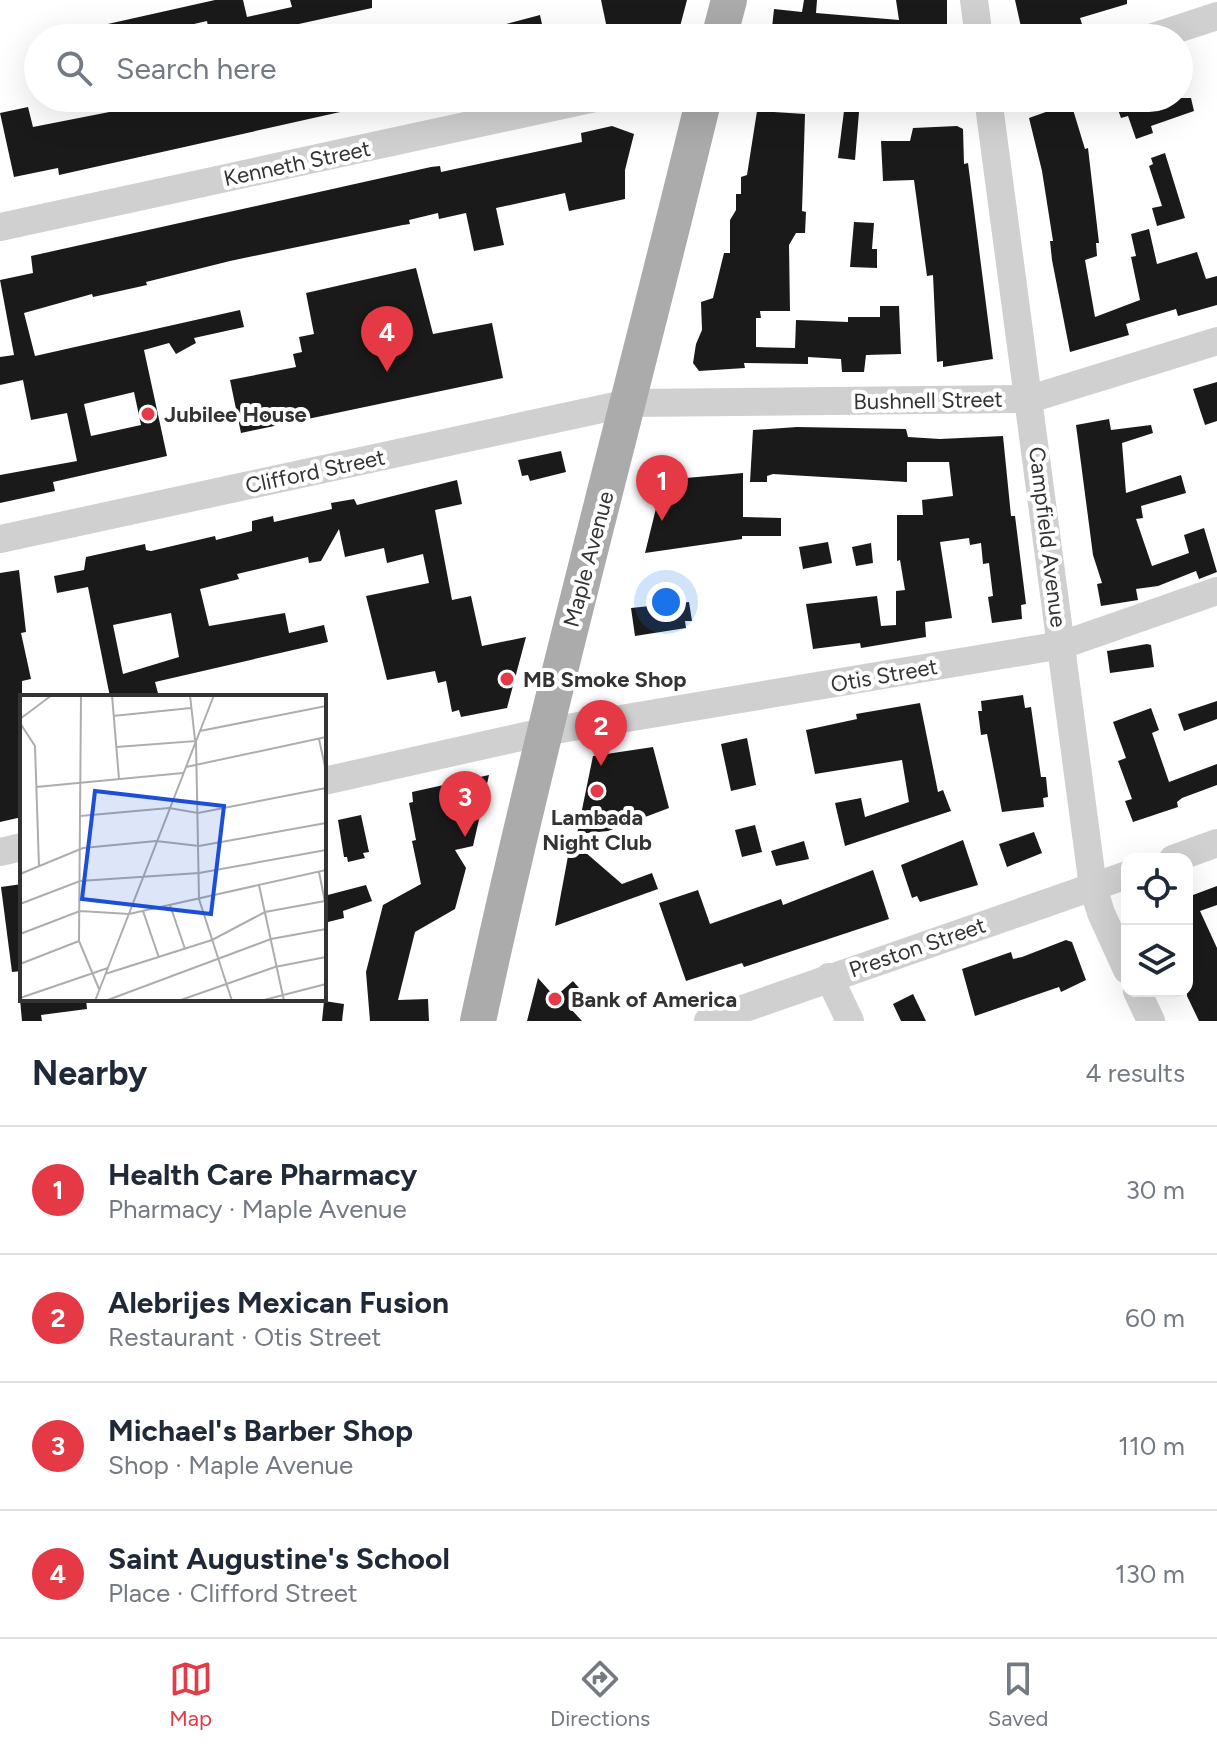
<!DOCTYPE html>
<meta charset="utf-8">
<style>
:root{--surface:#fff;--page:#f6f6f7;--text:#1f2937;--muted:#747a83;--line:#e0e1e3;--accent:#e63946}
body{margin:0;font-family:Figtree,sans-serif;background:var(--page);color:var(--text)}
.controls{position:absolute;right:24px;bottom:24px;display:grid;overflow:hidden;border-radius:16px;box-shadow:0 8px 32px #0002}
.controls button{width:72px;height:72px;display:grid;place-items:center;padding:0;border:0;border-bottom:2px solid var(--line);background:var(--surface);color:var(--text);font:40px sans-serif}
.you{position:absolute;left:666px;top:602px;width:28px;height:28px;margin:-20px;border:6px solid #fff;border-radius:50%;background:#1a73e8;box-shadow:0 0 0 12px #1a73e833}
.badge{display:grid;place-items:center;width:52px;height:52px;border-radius:50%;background:var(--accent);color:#fff;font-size:26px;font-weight:700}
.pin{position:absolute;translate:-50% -66px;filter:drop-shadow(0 2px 4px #0008)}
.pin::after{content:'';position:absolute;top:42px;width:28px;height:24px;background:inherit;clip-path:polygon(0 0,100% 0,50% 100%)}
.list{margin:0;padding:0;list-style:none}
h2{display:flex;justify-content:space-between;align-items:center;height:104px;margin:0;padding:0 32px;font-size:34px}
h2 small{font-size:26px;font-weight:400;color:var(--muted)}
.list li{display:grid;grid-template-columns:52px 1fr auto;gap:24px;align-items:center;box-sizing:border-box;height:128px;padding:0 32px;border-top:2px solid var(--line)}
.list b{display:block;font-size:30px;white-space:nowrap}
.list p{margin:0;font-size:26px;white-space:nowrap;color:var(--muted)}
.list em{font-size:26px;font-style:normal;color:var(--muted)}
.icon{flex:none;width:44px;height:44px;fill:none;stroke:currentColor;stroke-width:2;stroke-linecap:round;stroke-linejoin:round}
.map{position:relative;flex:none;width:1217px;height:1021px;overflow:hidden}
.search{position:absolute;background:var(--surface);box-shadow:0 8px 32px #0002;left:24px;right:24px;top:24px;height:88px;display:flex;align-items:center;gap:20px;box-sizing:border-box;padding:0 28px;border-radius:44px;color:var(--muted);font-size:30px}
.sheet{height:616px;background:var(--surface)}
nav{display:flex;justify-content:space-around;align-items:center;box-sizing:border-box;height:112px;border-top:2px solid var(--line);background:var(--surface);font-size:22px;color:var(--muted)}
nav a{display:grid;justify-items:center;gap:4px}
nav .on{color:var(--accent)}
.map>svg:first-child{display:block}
.building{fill:#1a1a1a;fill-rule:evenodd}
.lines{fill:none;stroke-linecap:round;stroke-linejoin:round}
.minor{stroke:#d0d0d0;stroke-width:28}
.major{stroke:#ababab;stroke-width:36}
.poi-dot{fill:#e63946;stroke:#fff;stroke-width:3}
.labels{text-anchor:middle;stroke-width:8;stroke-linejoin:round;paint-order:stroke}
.street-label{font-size:22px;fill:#333;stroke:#fff}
.poi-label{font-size:22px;font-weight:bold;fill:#333;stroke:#fff;text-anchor:start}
.inset-road{fill:none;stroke:#adadad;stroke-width:2}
.view{fill:#1d4ed8;fill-opacity:0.15;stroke:#1d4ed8;stroke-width:4}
.inset-edge{fill:none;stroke:#333;stroke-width:4}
</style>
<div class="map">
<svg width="1217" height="1021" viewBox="0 0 1217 1021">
<rect width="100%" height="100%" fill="#fff"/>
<g class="building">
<polygon points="215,0 243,0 247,17 292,7 290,0 372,0 372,8 234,38 210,38 207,21 133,38 73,38 72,32"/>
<polygon points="601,0 687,0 677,38 609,38"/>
<polygon points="804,0 817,0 816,13 899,20 896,0 947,0 947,38 771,37 774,9 802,12"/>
<polygon points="1015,0 1127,0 1127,4 1080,18 1083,27 1062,34 1063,38 1030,38 1029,34 1023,36"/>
<polygon points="540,15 545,38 477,38 476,32"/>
<polygon points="153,98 375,98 376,104 59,175 58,168 14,177 0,113 28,107 33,127 140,106 139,101"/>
<polygon points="1114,98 1191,98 1194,111 1151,126 1153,133 1136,139 1128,116 1121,118"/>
<polygon points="1071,103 1085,149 1088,148 1099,243 1096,243 1097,256 1085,260 1095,317 1140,300 1131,257 1136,256 1131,234 1149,229 1157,264 1197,252 1206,279 1217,276 1217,305 1178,316 1176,309 1126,324 1129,335 1070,352 1052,260 1050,241 1053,241 1042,171 1029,118"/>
<polygon points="757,111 805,114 802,211 806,212 805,233 796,233 789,245 790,311 760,311 761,318 756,318 756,347 795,348 796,320 848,322 848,317 880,317 880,306 899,306 901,354 866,355 864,372 842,372 841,359 808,357 808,364 744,363 745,368 699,371 693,363 696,344 702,330 701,302 713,298 724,253 730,253 730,220 736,210 736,194 741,194 741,177 747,175"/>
<polygon points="844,111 859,112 855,160 838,158"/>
<path d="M612 126 634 134 625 170V199L569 211 565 193 496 208 504 245 474 251 466 213 439 219 438 213 409 220 410 224 403 225 230 261 146 282 147 285 93 297 92 294 24 313 35 356 240 310 244 327 194 338 196 343 176 354 169 343 144 350 167 456 53 482 55 491 0 503V475L77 461 67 413 31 420 23 380 0 385V357L14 355 0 280 33 273 31 256 431 167 440 166 441 172 582 142 581 133ZM134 392 141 425 91 436 84 404Z"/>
<polygon points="957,126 963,129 964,164 968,163 993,359 943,367 943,361 937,362 933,275 927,276 914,180 883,181 881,141 910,141 913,128"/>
<polygon points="1165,153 1185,218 1157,226 1152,208 1162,206 1149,166 1153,164 1151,158"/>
<polygon points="854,222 874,223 872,249 877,249 877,268 850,267"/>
<polygon points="416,268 433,334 492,323 503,378 241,433 230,380 296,367 293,354 302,352 299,337 314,334 306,293"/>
<polygon points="1217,382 1217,421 1205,425 1193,389"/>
<polygon points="1109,419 1111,430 1151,425 1153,433 1122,443 1126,493 1181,475 1186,493 1141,506 1143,518 1136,519 1152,566 1189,553 1184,535 1204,528 1217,572 1199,579 1196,571 1158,586 1136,589 1138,600 1101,606 1097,584 1102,583 1093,555 1076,425"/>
<polygon points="797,427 906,429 908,437 940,439 1003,436 1011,516 1015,516 1026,604 1021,605 1022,619 992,623 988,597 993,596 989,563 983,564 981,543 970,545 969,538 940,542 952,618 925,622 926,637 861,648 860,643 813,649 806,604 877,596 881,626 896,625 896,591 905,590 900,560 897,561 897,515 923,515 922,500 953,496 949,462 907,462 907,482 773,474 767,476 767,482 750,482 753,430"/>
<polygon points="561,451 566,472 530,481 528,475 522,476 518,460"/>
<polygon points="743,473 743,517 781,518 781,536 742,536 742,539 645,553 663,480"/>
<path d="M457 480 462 504 435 510 452 600 471 596 482 646 526 637 507 708 461 717 459 710 452 712 446 681 438 683 435 671 387 680 366 596 429 583 423 554 387 563 384 548 345 557 339 529 321 561 309 563 308 557 237 574 239 579 200 589 209 626 285 613 289 633 324 625 328 642 155 682 159 697H110L88 587 57 593 54 576 84 570 86 557 145 544 146 550 151 551 215 536 216 540 252 531V521L273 516 274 522 332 509 331 503 354 499 357 505ZM171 613 179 657 123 674 113 625Z"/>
<polygon points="828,542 832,563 803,569 799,547"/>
<polygon points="871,543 873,563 856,566 852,547"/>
<polygon points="19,570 26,632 21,633 31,679 22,681 22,817 0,822 0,573"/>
<polygon points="689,602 692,621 685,621 686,628 635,636 631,608"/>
<polygon points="1147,644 1151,645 1154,667 1110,673 1107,651"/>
<polygon points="1023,695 1025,708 1031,707 1041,777 1046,777 1048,797 1043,798 1044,807 1002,812 987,734 981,735 978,711 982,711 981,701"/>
<polygon points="1217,701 1217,719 1184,731 1178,714"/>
<polygon points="920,703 938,792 943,790 951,811 845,846 835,803 861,798 865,817 909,802 902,760 815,774 806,730 857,719 856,714"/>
<polygon points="1151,708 1159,730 1152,733 1169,782 1217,764 1217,785 1182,798 1177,802 1178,807 1133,822 1125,801 1132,799 1118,761 1126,758 1113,722"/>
<polygon points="747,738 756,785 731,791 721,744"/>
<polygon points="653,747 669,808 608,831 577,834 593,756"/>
<polygon points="489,775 473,846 455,850 466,868 455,909 415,932 398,1000 428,999 429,1021 370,1021 366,972 383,905 421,884 412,841 416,840 409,803 413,802 412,792"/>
<polygon points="361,815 369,852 363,853 365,858 348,862 347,857 344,857 338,820"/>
<polygon points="755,825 762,852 742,857 735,830"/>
<polygon points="1034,832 1042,853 1007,867 999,844"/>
<polygon points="571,840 622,884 652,873 658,889 555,926"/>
<polygon points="963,840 978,885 920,902 917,896 912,898 901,865"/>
<polygon points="804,841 809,859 776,866 771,851"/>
<polygon points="873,870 889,919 744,967 742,963 686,981 659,903 698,890 710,924 781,899 783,905"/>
<polygon points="1187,883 1193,895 1217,886 1217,905 1200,911 1217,948 1217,1021 1199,1021 1187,996"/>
<polygon points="22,884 22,971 12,972 1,887"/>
<polygon points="366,885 372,901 343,911 344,918 324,923 324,896"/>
<polygon points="1066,940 1072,942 1086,980 1061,992 1059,987 975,1016 962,969 1011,952 1013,959 1022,957"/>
<polygon points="538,978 555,997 573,981 584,994 569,1007 582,1021 527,1021"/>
<polygon points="913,994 926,1021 901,1021 893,1004"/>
<polygon points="20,999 86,999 87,1009 41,1015 42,1021 22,1021"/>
<polygon points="324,1001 344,1004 342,1021 322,1021"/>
</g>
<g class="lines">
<g class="minor">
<polyline points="974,0 979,38"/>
<polyline points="1150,38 1217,16"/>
<polyline points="988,98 1093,887 1101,913 1127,970"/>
<polyline points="0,227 595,98"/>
<polyline points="0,539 629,403 1030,399 1217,341"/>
<polyline points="324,781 543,732 1062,645 1217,591"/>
<polyline points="0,852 22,847"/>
<polyline points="1173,859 1217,843"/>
<polyline points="829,977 850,1021"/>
<polyline points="1137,991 1151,1021"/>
<polyline points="708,1021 1127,875"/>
</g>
<g class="major">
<polyline points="719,38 729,0"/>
<path d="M478 1021C545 711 629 406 704 98"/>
</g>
</g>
<g class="poi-dot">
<circle cx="148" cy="414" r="8"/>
<circle cx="507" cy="679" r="8"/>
<circle cx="597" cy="791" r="8"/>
<circle cx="555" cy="999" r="8"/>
</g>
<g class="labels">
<g class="street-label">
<text transform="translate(297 163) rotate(-12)" y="8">Kenneth Street</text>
<text transform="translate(928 400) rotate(-1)" y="8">Bushnell Street</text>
<text transform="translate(315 471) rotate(-12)" y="8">Clifford Street</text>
<text transform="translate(1048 537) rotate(83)" y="8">Campfield Avenue</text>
<text transform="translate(588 559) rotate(-75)" y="8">Maple Avenue</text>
<text transform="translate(884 675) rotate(-10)" y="8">Otis Street</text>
<text transform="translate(917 947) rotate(-19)" y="8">Preston Street</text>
</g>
<g class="poi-label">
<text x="164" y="422">Jubilee House</text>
<text x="523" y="687">MB Smoke Shop</text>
<text x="597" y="825" text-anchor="middle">Lambada<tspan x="597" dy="25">Night Club</tspan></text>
<text x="571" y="1007">Bank of America</text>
</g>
</g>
<g transform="translate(20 695)">
<rect width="306" height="306" fill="#fff"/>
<path class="inset-road" d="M61 0 59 246 79 294M92 0 99 84M170 0 175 45M93 21 171 13M0 24 32 0M0 28 15 51 19 172M180 36 306 11M299 44 306 76M96 52 176 46 179 204 212 306M166 72 306 42M16 92 163 78M60 121 149 113 178 118 306 93M299 177 306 212M0 179 63 153 136 146 179 151 306 128M239 190 264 306M0 209 60 186 179 178 306 155M150 210 165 254M123 216 139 263M0 239 60 216 109 219 306 175M0 269 59 246M85 279 192 245 245 217 305 206M0 303 88 273M75 306 194 0M85 306 251 244 306 234M158 306 255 272 306 262M240 306 306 289"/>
<path class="view" d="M75 96 204 111 191 219 62 204Z"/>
<rect width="306" height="306" class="inset-edge"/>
</g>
</svg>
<div class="controls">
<button><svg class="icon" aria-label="locate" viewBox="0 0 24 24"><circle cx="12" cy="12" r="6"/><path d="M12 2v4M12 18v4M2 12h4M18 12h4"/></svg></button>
<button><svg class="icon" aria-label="layers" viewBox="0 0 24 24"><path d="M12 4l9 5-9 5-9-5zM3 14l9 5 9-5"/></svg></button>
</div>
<div class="you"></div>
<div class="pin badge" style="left:662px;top:521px">1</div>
<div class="pin badge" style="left:601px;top:766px">2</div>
<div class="pin badge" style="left:465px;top:837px">3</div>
<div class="pin badge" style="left:387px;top:372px">4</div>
<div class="search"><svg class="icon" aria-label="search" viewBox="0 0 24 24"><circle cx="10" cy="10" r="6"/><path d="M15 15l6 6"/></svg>Search here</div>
</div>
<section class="sheet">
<h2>Nearby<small>4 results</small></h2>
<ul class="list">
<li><span class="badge">1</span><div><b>Health Care Pharmacy</b><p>Pharmacy · Maple Avenue</p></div><em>30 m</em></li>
<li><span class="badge">2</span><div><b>Alebrijes Mexican Fusion</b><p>Restaurant · Otis Street</p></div><em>60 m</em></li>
<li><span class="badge">3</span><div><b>Michael's Barber Shop</b><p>Shop · Maple Avenue</p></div><em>110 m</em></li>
<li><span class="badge">4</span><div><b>Saint Augustine's School</b><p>Place · Clifford Street</p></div><em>130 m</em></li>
</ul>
</section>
<nav>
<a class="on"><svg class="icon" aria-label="map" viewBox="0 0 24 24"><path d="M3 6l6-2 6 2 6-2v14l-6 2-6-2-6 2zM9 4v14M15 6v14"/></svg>Map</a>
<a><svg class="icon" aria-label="directions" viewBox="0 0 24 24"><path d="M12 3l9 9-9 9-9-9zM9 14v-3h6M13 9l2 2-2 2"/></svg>Directions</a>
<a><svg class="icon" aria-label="saved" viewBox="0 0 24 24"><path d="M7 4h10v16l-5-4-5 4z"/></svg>Saved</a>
</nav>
